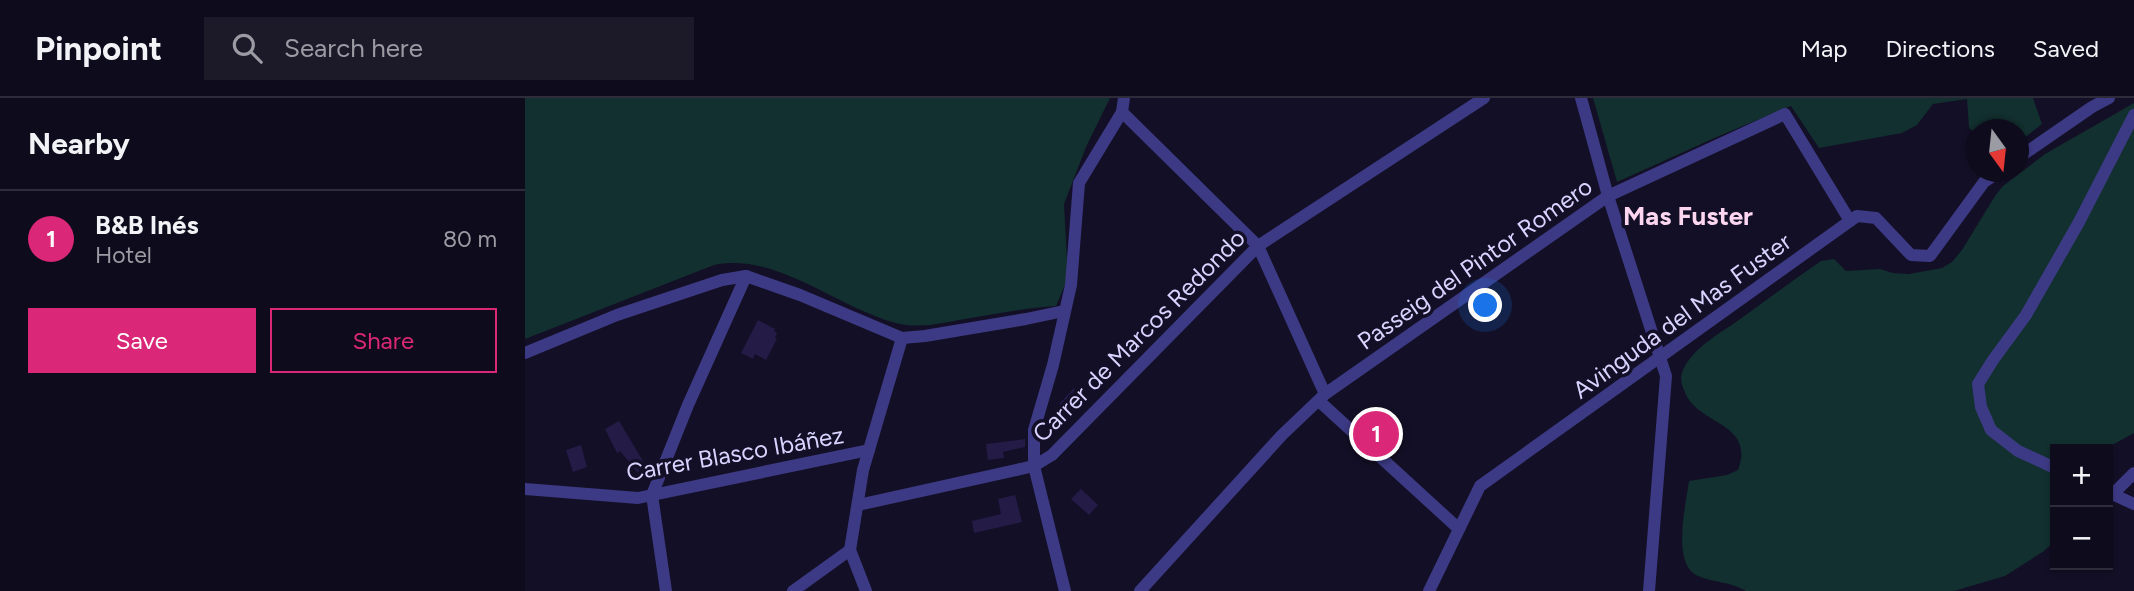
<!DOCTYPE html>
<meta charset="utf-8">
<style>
:root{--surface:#0e0b1c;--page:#1c1929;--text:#f1f3f6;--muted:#9b9ba3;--line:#2e2b3b;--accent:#db2777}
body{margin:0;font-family:Figtree,sans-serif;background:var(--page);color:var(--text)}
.controls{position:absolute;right:21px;bottom:21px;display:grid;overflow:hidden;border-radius:0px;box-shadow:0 2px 5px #0004}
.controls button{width:63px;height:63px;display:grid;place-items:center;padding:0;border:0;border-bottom:2px solid var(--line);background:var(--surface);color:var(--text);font:35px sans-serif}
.compass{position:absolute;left:1441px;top:21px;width:63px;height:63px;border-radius:50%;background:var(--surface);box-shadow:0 2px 5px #0004;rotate:165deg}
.you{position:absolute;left:961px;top:208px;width:24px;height:24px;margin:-18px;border:5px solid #fff;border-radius:50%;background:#1a73e8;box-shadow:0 0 0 10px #1a73e833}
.badge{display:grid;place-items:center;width:46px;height:46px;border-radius:50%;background:var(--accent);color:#fff;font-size:23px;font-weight:700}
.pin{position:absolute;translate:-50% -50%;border:4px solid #fff;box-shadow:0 2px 7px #0006}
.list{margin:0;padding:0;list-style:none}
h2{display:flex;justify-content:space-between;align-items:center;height:91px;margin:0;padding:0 28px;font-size:30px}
h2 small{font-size:23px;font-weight:400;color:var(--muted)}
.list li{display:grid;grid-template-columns:46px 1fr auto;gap:21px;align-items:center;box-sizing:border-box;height:98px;padding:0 28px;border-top:2px solid var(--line)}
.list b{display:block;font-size:26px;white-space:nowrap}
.list p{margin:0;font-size:23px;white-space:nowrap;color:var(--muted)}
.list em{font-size:23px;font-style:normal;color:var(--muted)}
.actions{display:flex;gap:14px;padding:21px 28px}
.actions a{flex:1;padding:16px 0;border:2px solid var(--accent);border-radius:0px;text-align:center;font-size:24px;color:var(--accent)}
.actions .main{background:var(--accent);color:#fff}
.icon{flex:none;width:38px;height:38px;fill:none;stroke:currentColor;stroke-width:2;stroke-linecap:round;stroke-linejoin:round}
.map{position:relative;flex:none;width:1609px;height:493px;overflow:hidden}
header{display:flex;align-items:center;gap:42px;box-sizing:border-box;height:98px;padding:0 35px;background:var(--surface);border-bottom:2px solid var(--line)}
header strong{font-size:33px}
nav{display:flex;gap:38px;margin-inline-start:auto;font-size:24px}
.search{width:490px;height:63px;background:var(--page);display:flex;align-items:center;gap:18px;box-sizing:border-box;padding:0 24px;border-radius:0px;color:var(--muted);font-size:26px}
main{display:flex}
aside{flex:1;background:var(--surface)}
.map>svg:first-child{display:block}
.green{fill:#12302f}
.building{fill:#241b47}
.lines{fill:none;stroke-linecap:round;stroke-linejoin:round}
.street{stroke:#3d3a85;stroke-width:12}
.labels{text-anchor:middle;stroke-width:7;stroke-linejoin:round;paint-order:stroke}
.street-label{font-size:24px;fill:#d9d4ff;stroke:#130f26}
.neighbourhood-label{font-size:26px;font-weight:bold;fill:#ffd6f0;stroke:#130f26}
</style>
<header>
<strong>Pinpoint</strong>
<div class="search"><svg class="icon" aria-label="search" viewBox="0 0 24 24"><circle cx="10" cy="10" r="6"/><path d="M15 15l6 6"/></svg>Search here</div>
<nav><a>Map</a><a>Directions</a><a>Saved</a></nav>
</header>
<main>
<aside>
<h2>Nearby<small></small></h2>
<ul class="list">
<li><span class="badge">1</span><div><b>B&amp;B Inés</b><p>Hotel</p></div><em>80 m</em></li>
</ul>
<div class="actions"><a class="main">Save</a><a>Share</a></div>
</aside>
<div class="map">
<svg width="1609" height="493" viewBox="0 0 1609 493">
<rect width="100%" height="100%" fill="#130f26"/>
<g class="green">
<path d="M0 0H585L561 49 539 106 543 180 531 208C500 210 470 216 440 221 417 225 394 231 371 225 312 210 252 154 189 167L0 241Z"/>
<polygon points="1068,0 1508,0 1517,26 1494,44 1493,32 1451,32 1451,35 1444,30 1442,1 1408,6 1392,27 1377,35 1294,50 1266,8 1194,38 1092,84"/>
<path d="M1609 5V335L1580 351H1530V443L1519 453 1480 478 1429 493H1221C1204 483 1190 485 1173 478 1146 467 1161 406 1164 383L1202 377 1213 372C1231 323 1171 328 1159 292 1156 286 1155 278 1158 272 1169 248 1198 234 1218 219 1244 200 1270 181 1296 163L1309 161 1321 173 1355 171 1368 175 1384 176 1417 170 1427 164 1437 152 1470 98 1478 88 1520 56Z"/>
</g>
<g class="building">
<polygon points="233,222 250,231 249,233 252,235 250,240 252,241 241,262 230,256 228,261 216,255"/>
<polygon points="549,290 561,301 546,317 534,306"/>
<polygon points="94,323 121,368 114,376 95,353 92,355 80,331"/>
<polygon points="500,341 500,349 478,354 479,360 463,362 461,346"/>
<polygon points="56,347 62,369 48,374 41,352"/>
<polygon points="556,391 573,407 564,417 546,401"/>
<polygon points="490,397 497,424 449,435 447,423 476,416 473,401"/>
</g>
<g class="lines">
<g class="street">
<polyline points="1056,0 1083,98 1141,278 1124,493"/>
<polyline points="597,14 733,148 800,296"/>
<polyline points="1493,60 1567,9 1584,0"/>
<polyline points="0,255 92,217 197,182 221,178 275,197 377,240 400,238 501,221 539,213"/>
<polyline points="794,303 934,431"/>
<polyline points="1530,370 1493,353 1466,332 1456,309 1453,286 1468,262 1501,217 1554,124 1609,17"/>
<polyline points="0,391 113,400 344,352"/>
<polyline points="1583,394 1609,406"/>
<polyline points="1588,396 1609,375"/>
<polyline points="333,407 509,368 527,357 733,148 959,0"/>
<polyline points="325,452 338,372 377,240"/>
<polyline points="325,452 341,493"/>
<polyline points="141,493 127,397 163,307 221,178"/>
<polyline points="268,493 325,452"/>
<polyline points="540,493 509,368 509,332 528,267 546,187 554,85 597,14 599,0"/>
<polyline points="615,493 757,337 800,296 1083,98 1260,16 1325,123"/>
<polyline points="904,493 955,388 1332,118 1351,120 1386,157 1405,158 1459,84 1474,74"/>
</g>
</g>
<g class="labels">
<g class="street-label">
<text transform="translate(950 166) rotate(-35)" y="8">Passeig del Pintor Romero</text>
<text transform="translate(1157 218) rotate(-36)" y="8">Avinguda del Mas Fuster</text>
<text transform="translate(614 238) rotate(-45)" y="8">Carrer de Marcos Redondo</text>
<text transform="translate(210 356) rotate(-10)" y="8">Carrer Blasco Ibáñez</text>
</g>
<g class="neighbourhood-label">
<text x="1163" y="127">Mas Fuster</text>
</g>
</g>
</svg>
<div class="controls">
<button>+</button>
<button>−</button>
</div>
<svg class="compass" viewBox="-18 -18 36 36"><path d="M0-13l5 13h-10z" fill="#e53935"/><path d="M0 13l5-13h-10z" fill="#9b9ba3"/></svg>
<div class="you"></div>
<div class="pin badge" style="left:851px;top:336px">1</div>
</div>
</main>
